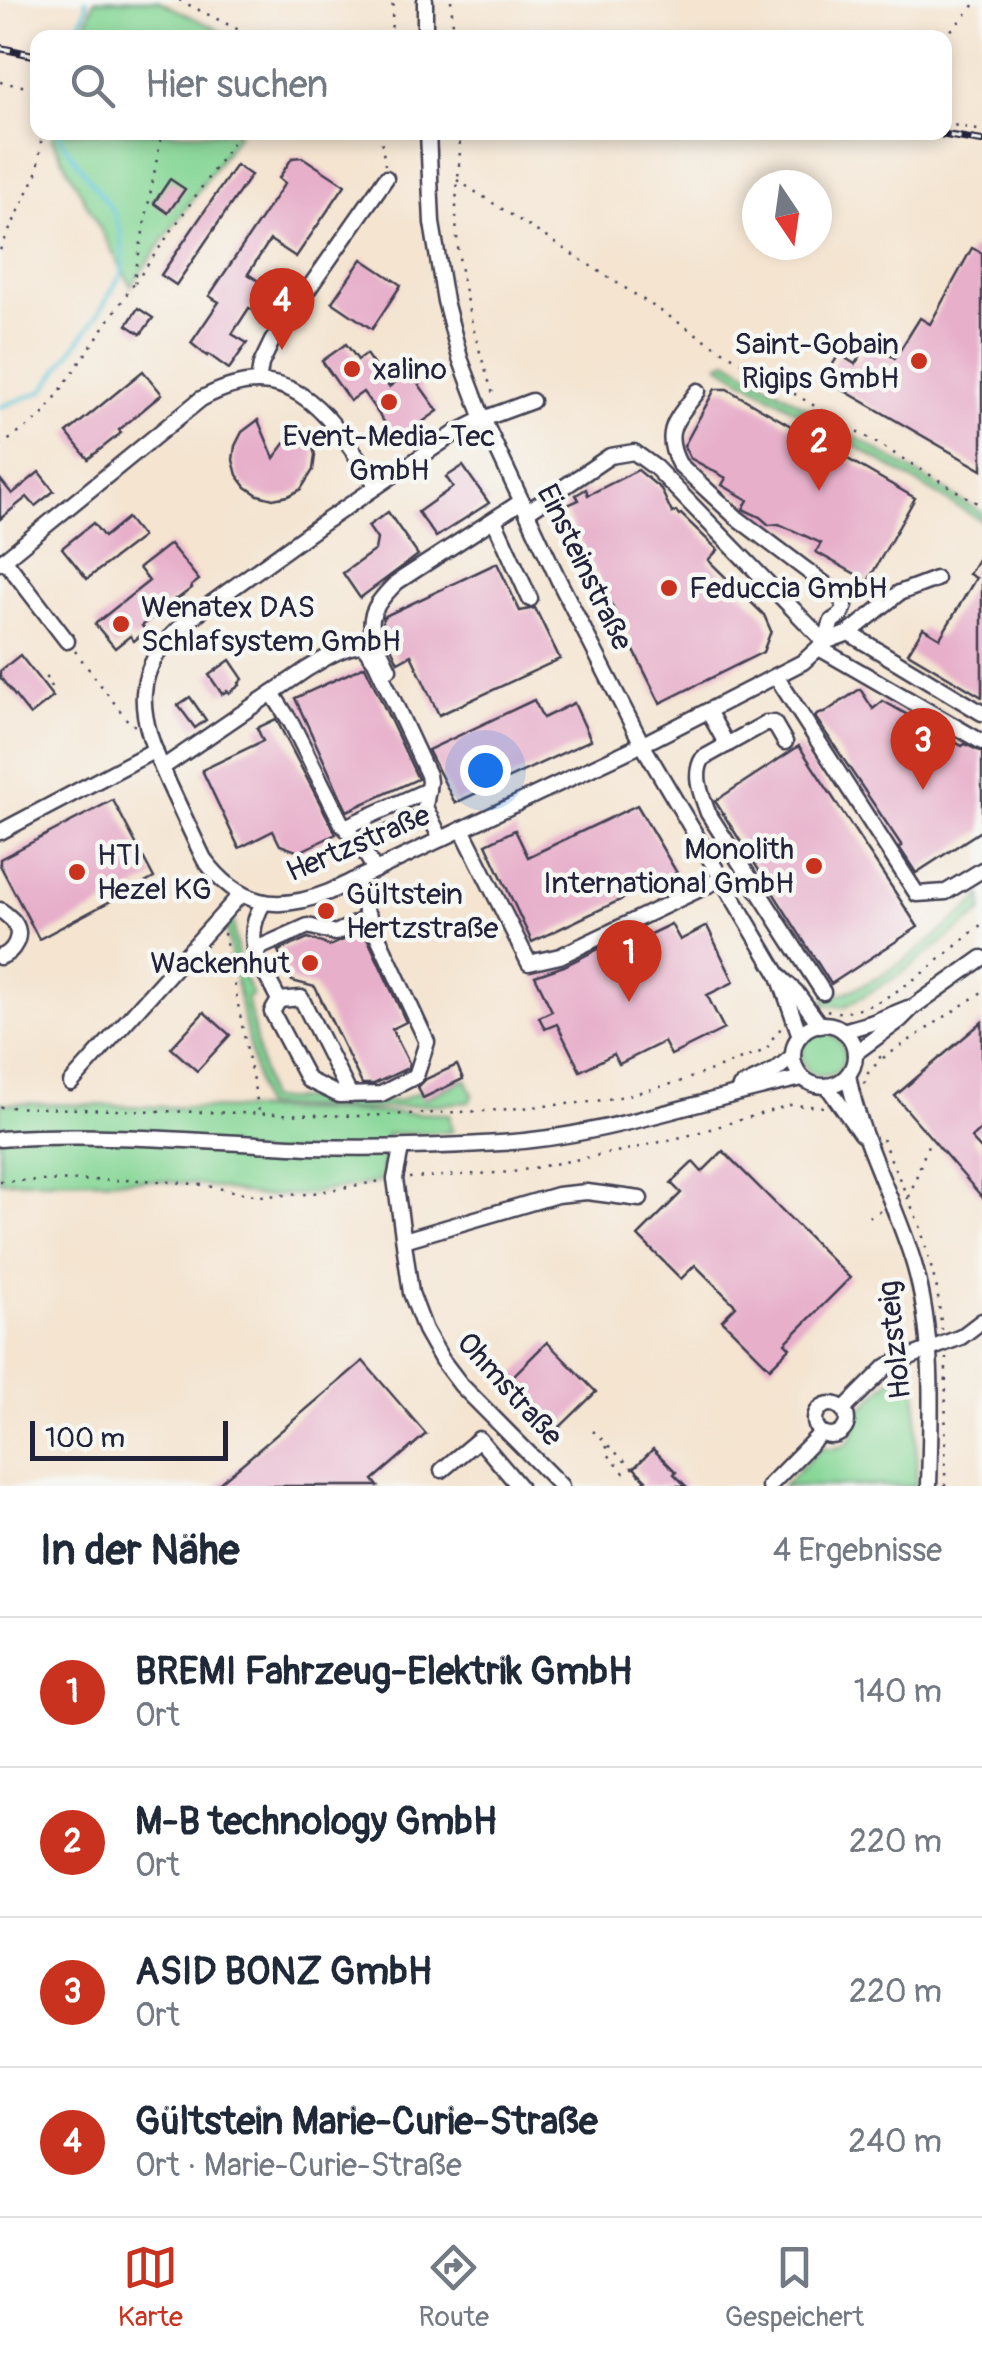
<!DOCTYPE html>
<html lang="de">
<meta charset="utf-8">
<style>
:root{--surface:#fff;--page:#f6f6f7;--text:#1f2937;--muted:#747a83;--line:#e0e1e3;--accent:#c8321e}
body{margin:0;font-family:Pangolin,sans-serif;background:var(--page);color:var(--text)}
.compass{position:absolute;left:742px;top:170px;width:90px;height:90px;border-radius:50%;background:var(--surface);box-shadow:0 5px 15px #0003;rotate:167deg}
.scale{position:absolute;left:30px;bottom:25px;width:198px;box-sizing:border-box;padding-left:10px;border:5px solid #22223b;border-top:0;font-size:28px;line-height:35px;white-space:nowrap;color:#22223b;-webkit-text-stroke:8px #f6f6f2;paint-order:stroke}
.you{position:absolute;left:485px;top:770px;width:35px;height:35px;margin:-25px;border:8px solid #fff;border-radius:50%;background:#1a73e8;box-shadow:0 0 0 15px #1a73e833}
.badge{display:grid;place-items:center;width:65px;height:65px;border-radius:50%;background:var(--accent);color:#fff;font-size:32px;font-weight:700}
.pin{position:absolute;translate:-50% -82px;filter:drop-shadow(0 2px 5px #0008)}
.pin::after{content:'';position:absolute;top:52px;width:35px;height:30px;background:inherit;clip-path:polygon(0 0,100% 0,50% 100%)}
.list{margin:0;padding:0;list-style:none}
h2{display:flex;justify-content:space-between;align-items:center;height:130px;margin:0;padding:0 40px;font-size:42px}
h2 small{font-size:32px;font-weight:400;color:var(--muted)}
.list li{display:grid;grid-template-columns:65px 1fr auto;gap:30px;align-items:center;box-sizing:border-box;height:150px;padding:0 40px;border-top:2px solid var(--line)}
.list b{display:block;font-size:38px;white-space:nowrap}
.list p{margin:0;font-size:32px;white-space:nowrap;color:var(--muted)}
.list em{font-size:32px;font-style:normal;color:var(--muted)}
.icon{flex:none;width:55px;height:55px;fill:none;stroke:currentColor;stroke-width:2;stroke-linecap:round;stroke-linejoin:round}
.map{position:relative;flex:none;width:982px;height:1486px;overflow:hidden}
.search{position:absolute;background:var(--surface);box-shadow:0 5px 15px #0003;left:30px;right:30px;top:30px;height:110px;display:flex;align-items:center;gap:25px;box-sizing:border-box;padding:0 35px;border-radius:20px;color:var(--muted);font-size:38px}
.sheet{height:730px;background:var(--surface)}
nav{display:flex;justify-content:space-around;align-items:center;box-sizing:border-box;height:140px;border-top:2px solid var(--line);background:var(--surface);font-size:28px;color:var(--muted)}
nav a{display:grid;justify-items:center;gap:5px}
nav .on{color:var(--accent)}
.map>svg:first-child{display:block}
.green{fill:#87d797;stroke:#547c69;stroke-width:2.5}
.lines{fill:none;stroke-linecap:round;stroke-linejoin:round}
.stream{stroke:#5fc7db;stroke-width:4}
.building{fill:#e7afca}
.minor-casing{stroke:#423f51;stroke-width:19}
.path{stroke:#423f51;stroke-width:2.5;stroke-dasharray:2.5 8;stroke-linecap:butt}
.minor{stroke:#fff;stroke-width:14}
.rail-casing{stroke:#22223b;stroke-width:8}
.rail{stroke:#f6f6f2;stroke-width:4;stroke-dasharray:11;stroke-linecap:butt}
.poi-dot{fill:#c8321e;stroke:#f6f6f2;stroke-width:4}
.labels{text-anchor:middle;stroke-width:9;stroke-linejoin:round;paint-order:stroke}
.poi-label{font-size:30px;fill:#22223b;stroke:#f6f6f2;text-anchor:start}
.street-label{font-size:30px;fill:#22223b;stroke:#f6f6f2}
</style>
<div class="map">
<svg width="982" height="1486" viewBox="0 0 982 1486">
<rect width="100%" height="100%" fill="#f6f6f2"/>
<filter id="ink" filterUnits="userSpaceOnUse"><feTurbulence type="fractalNoise" baseFrequency=".01" numOctaves="2"/><feDisplacementMap in="SourceGraphic" scale="20" xChannelSelector="R" yChannelSelector="G"/><feConvolveMatrix kernelMatrix="1 2 1 2 8 2 1 2 1" color-interpolation-filters="sRGB"/></filter>
<filter id="wash" filterUnits="userSpaceOnUse"><feTurbulence type="fractalNoise" baseFrequency=".0048" numOctaves="4" result="noise"/><feDisplacementMap in="SourceGraphic" scale="40" xChannelSelector="R" yChannelSelector="G"/><feGaussianBlur stdDeviation="2.25" result="paint"/><feColorMatrix in="noise" values="0 0 0 0 0 0 0 0 0 0 0 0 0 0 0 0 0 1.4 0 .05"/><feComposite in="paint" operator="in"/></filter>
<g filter="url(#wash)">
<rect width="100%" height="100%" fill="#f4e4d0"/>
<g class="green">
<polygon points="95,0 157,0 233,37 81,37"/>
<polygon points="54,132 239,133 131,286 52,139"/>
<polygon points="727,360 982,513 982,521 719,365"/>
<path d="M982 896V912L901 974 844 1007 824 1004V999C885 985 936 937 982 896Z"/>
<polygon points="226,920 233,921 239,964 252,995 247,998 268,1099 399,1101 419,1092 424,1099 466,1079 473,1095 469,1102 365,1109 262,1106 232,963"/>
<circle cx="823" cy="1055" r="21"/>
<polygon points="0,1103 449,1114 452,1132 387,1134 380,1182 308,1194 259,1196 196,1184 144,1180 0,1181"/>
<path d="M902 1376 911 1379 917 1390 916 1486H783L822 1447C851 1453 856 1435 858 1412L891 1379Z"/>
</g>
<g class="lines">
<g class="stream">
<polyline points="75,38 87,6 86,0"/>
<polyline points="0,407 43,391 97,316 122,273 123,254 120,230 113,211 74,158 61,139 60,132"/>
</g>
</g>
<g id="blocks">
<g class="building">
<polygon points="302,157 345,185 296,257 270,240 248,274 269,288 254,311 249,308 232,334 247,343 229,369 208,354 207,356 191,343 219,302 209,296 285,183 279,178 292,158"/>
<polygon points="236,165 251,175 176,285 161,275"/>
<polygon points="170,179 185,189 168,213 154,203"/>
<polygon points="972,248 982,253 982,470 824,379 839,354 855,364 869,343 895,358 920,318 930,324"/>
<polygon points="362,259 401,285 372,329 332,302"/>
<polygon points="138,308 153,318 141,334 127,325"/>
<polygon points="346,344 358,360 366,354 389,387 410,372 438,411 397,440 363,392 350,401 322,361"/>
<polygon points="143,371 162,394 119,430 121,433 88,459 67,433"/>
<polygon points="715,389 727,389 915,498 868,581 816,552 821,543 779,524 769,525 760,517 745,510 743,509 748,500 722,485 726,478 690,458 684,446"/>
<polygon points="258,420 274,458 299,425 311,441 315,455 313,470 301,489 288,496 273,499 258,495 246,487 237,475 233,460 235,446 242,432"/>
<polygon points="463,466 489,503 436,537 418,512 453,487 446,477"/>
<polygon points="638,470 661,489 672,513 676,511 679,515 681,514 718,550 708,560 764,615 771,631 763,652 660,703 563,507 579,500 576,495 586,489 588,495"/>
<polygon points="39,472 54,491 35,506 27,497 0,519 0,479 12,494"/>
<polygon points="388,512 418,555 360,598 343,573 375,550 377,539 368,526"/>
<polygon points="127,518 142,537 87,579 62,548 93,523 104,537"/>
<polygon points="170,544 199,580 191,586 192,588 176,600 175,599 142,626 146,631 134,641 130,636 115,648 95,624 149,581 139,568"/>
<polygon points="982,553 982,697 908,653 923,628 940,638 976,578 969,574"/>
<polygon points="497,563 520,611 535,608 560,659 439,715 411,655 398,662 383,630 383,617"/>
<polygon points="20,655 53,697 30,715 0,677 0,671"/>
<polygon points="230,660 243,679 239,683 240,685 229,693 227,691 222,694 209,675"/>
<polygon points="365,666 418,779 347,811 295,698"/>
<polygon points="860,689 873,709 883,701 962,746 965,744 982,752 982,830 916,873 899,847 902,846 815,717 818,714 824,713"/>
<polygon points="190,697 206,720 195,728 178,705"/>
<polygon points="534,700 543,718 574,703 591,740 455,803 428,750"/>
<polygon points="276,719 336,834 299,852 280,845 273,831 239,848 202,770 263,741 257,728"/>
<polygon points="799,746 918,927 831,984 715,801"/>
<polygon points="113,800 154,878 39,939 0,865 0,859"/>
<polygon points="637,805 677,873 532,942 486,844 515,830 528,857"/>
<polygon points="671,924 680,940 707,926 734,982 707,995 724,1029 671,1055 664,1042 619,1064 614,1054 580,1071 557,1024 545,1029 539,1017 552,1011 535,976 564,966 615,941 619,949"/>
<polygon points="364,931 406,1022 392,1029 409,1063 408,1068 374,1084 362,1084 315,987 292,981 278,951 308,938 330,946"/>
<polygon points="204,1012 230,1035 197,1071 171,1048"/>
<polygon points="982,1022 982,1128 971,1138 982,1150 982,1197 895,1096"/>
<polygon points="457,1065 463,1079 423,1098 418,1087 426,1079"/>
<polygon points="723,1151 850,1278 785,1343 790,1348 770,1368 722,1320 736,1306 695,1265 681,1279 638,1236 681,1193 671,1183 693,1162 702,1172"/>
<polygon points="547,1342 596,1392 559,1428 510,1379"/>
<polygon points="363,1361 426,1434 373,1480 378,1486 216,1486"/>
<polygon points="653,1449 676,1472 674,1474 686,1486 640,1486 646,1480 634,1468"/>
</g>
</g>
</g>
<g filter="url(#ink)">
<use href="#blocks" fill-opacity="0" stroke="#423f51" stroke-width="2.5"/>
<g class="lines">
<defs>
<g id="minor">
<polyline points="425,0 425,38"/>
<polyline points="428,132 432,223 445,301 460,358 483,419 560,583 642,744 779,976 800,1036"/>
<polyline points="258,382 261,364 272,341 386,178"/>
<path d="M698 391C678 418 661 430 679 464L737 518 837 593 845 606 841 615 832 621 825 642"/>
<path d="M532 401 483 419 457 432 320 525 191 618C126 670 138 715 168 782 180 808 192 834 204 859 239 906 276 913 329 892L651 740 803 662 825 642 849 633 982 713"/>
<polyline points="527,512 610,456 634,452 656,468 825,642"/>
<polyline points="494,520 530,599"/>
<polyline points="4,559 67,641"/>
<path d="M0 563 201 399C293 349 331 419 377 486"/>
<polyline points="849,633 899,593 936,579"/>
<polyline points="819,648 982,742"/>
<path d="M389 669C369 627 360 618 397 582L522 501"/>
<polyline points="776,676 917,894 946,892 982,870"/>
<polyline points="272,693 292,724 342,824 361,846 375,870"/>
<polyline points="708,711 727,745"/>
<path d="M785 742 774 723H766L703 758C692 775 702 796 708 813L823 992"/>
<path d="M162 768 307 669C324 659 343 646 363 645L375 661 428 775 429 782 425 807 441 839"/>
<polyline points="345,827 428,790"/>
<polyline points="462,829 529,963 560,956 721,879"/>
<polyline points="0,832 155,750"/>
<polyline points="361,846 427,814"/>
<path d="M264 902C240 940 261 964 279 1000L272 1012 308 1080 339 1095 381 1094 416 1076 427 1042 352 881"/>
<path d="M0 910C2 911 13 920 14 922 24 936 13 953 0 957"/>
<polyline points="254,950 308,926 335,933 369,917"/>
<polyline points="779,976 796,992 820,1025"/>
<polyline points="279,1000 301,998 350,1095"/>
<circle cx="824" cy="1055" r="31"/>
<polyline points="843,1031 871,1023 908,1008"/>
<polyline points="855,1053 900,1020 913,1007 982,958"/>
<path d="M848 1075C860 1141 895 1200 914 1264 935 1335 931 1413 929 1486"/>
<polyline points="71,1083 240,895"/>
<polyline points="827,1086 861,1134"/>
<polyline points="740,1087 776,1070 793,1056"/>
<path d="M0 1139C103 1132 207 1142 310 1147 374 1149 437 1147 500 1143 604 1137 702 1099 803 1078"/>
<polyline points="401,1149 395,1179 411,1293 425,1330 442,1360 461,1385 561,1486"/>
<polyline points="404,1240 557,1195 587,1192 640,1199"/>
<circle cx="831" cy="1420" r="16"/>
<polyline points="843,1410 887,1366 961,1337 982,1321"/>
<polyline points="442,1470 479,1439 519,1486"/>
<polyline points="769,1486 821,1433"/>
</g>
</defs>
<use href="#minor" class="minor-casing"/>
<g class="path">
<polyline points="179,0 255,38"/>
<polyline points="451,0 454,38"/>
<polyline points="391,38 393,0"/>
<polyline points="944,38 979,0"/>
<polyline points="0,82 38,89"/>
<polyline points="944,123 982,131"/>
<polyline points="380,132 385,165"/>
<path d="M459 132C462 157 456 185 456 210 456 275 475 339 495 400"/>
<polyline points="566,132 646,137"/>
<polyline points="457,180 726,353 982,506"/>
<polyline points="0,250 38,171 42,132"/>
<polyline points="135,283 240,132"/>
<polyline points="0,446 40,418 49,407 133,285 162,132"/>
<polyline points="75,651 131,725 135,725"/>
<polyline points="47,677 45,679 52,688 48,691"/>
<polyline points="224,933 259,1111"/>
<path d="M827 1010C872 1026 948 951 982 924"/>
<polyline points="883,1058 982,992"/>
<polyline points="864,1084 868,1073 881,1059 878,1054"/>
<polyline points="0,1107 358,1116 486,1111 590,1102 625,1096 679,1082 766,1050 774,1036 783,1026"/>
<polyline points="882,1139 920,1226 937,1289 942,1330"/>
<polyline points="409,1178 513,1172 631,1149 690,1135 790,1105 827,1107"/>
<polyline points="0,1181 144,1180 196,1184 259,1196 308,1194 381,1181"/>
<polyline points="909,1197 929,1142"/>
<polyline points="869,1217 880,1211"/>
<polyline points="593,1431 646,1481"/>
<polyline points="607,1446 606,1452 624,1473 630,1467"/>
<polyline points="945,1486 946,1358"/>
</g>
<use href="#minor" class="minor"/>
<defs>
<g id="rail">
<polyline points="0,48 38,56"/>
<polyline points="928,132 982,141"/>
</g>
</defs>
<use href="#rail" class="rail-casing"/>
<use href="#rail" class="rail"/>
</g>
</g>
<g class="poi-dot">
<circle cx="919" cy="361" r="10"/>
<circle cx="352" cy="369" r="10"/>
<circle cx="389" cy="402" r="10"/>
<circle cx="669" cy="588" r="10"/>
<circle cx="121" cy="624" r="10"/>
<circle cx="814" cy="866" r="10"/>
<circle cx="77" cy="872" r="10"/>
<circle cx="326" cy="911" r="10"/>
<circle cx="310" cy="963" r="10"/>
</g>
<g class="labels">
<g class="poi-label">
<text x="899" y="354" text-anchor="end">Saint-Gobain<tspan x="899" dy="34">Rigips GmbH</tspan></text>
<text x="372" y="379">xalino</text>
<text x="389" y="446" text-anchor="middle">Event-Media-Tec<tspan x="389" dy="34">GmbH</tspan></text>
<text x="689" y="598">Feduccia GmbH</text>
<text x="141" y="617">Wenatex DAS<tspan x="141" dy="34">Schlafsystem GmbH</tspan></text>
<text x="794" y="859" text-anchor="end">Monolith<tspan x="794" dy="34">International GmbH</tspan></text>
<text x="97" y="865">HTI<tspan x="97" dy="34">Hezel KG</tspan></text>
<text x="346" y="904">Gültstein<tspan x="346" dy="34">Hertzstraße</tspan></text>
<text x="290" y="973" text-anchor="end">Wackenhut</text>
</g>
<g class="street-label">
<text transform="translate(585 567) rotate(64)" y="10">Einsteinstraße</text>
<text transform="translate(358 843) rotate(-23)" y="10">Hertzstraße</text>
<text transform="translate(894 1340) rotate(-96)" y="10">Holzsteig</text>
<text transform="translate(510 1389) rotate(48)" y="10">Ohmstraße</text>
</g>
</g>
</svg>
<svg class="compass" viewBox="-18 -18 36 36"><path d="M0-13l5 13h-10z" fill="#e53935"/><path d="M0 13l5-13h-10z" fill="#747a83"/></svg>
<div class="scale">100 m</div>
<div class="you"></div>
<div class="pin badge" style="left:629px;top:1002px">1</div>
<div class="pin badge" style="left:819px;top:491px">2</div>
<div class="pin badge" style="left:923px;top:790px">3</div>
<div class="pin badge" style="left:282px;top:350px">4</div>
<div class="search"><svg class="icon" aria-label="search" viewBox="0 0 24 24"><circle cx="10" cy="10" r="6"/><path d="M15 15l6 6"/></svg>Hier suchen</div>
</div>
<section class="sheet">
<h2>In der Nähe<small>4 Ergebnisse</small></h2>
<ul class="list">
<li><span class="badge">1</span><div><b>BREMI Fahrzeug-Elektrik GmbH</b><p>Ort</p></div><em>140 m</em></li>
<li><span class="badge">2</span><div><b>M-B technology GmbH</b><p>Ort</p></div><em>220 m</em></li>
<li><span class="badge">3</span><div><b>ASID BONZ GmbH</b><p>Ort</p></div><em>220 m</em></li>
<li><span class="badge">4</span><div><b>Gültstein Marie-Curie-Straße</b><p>Ort · Marie-Curie-Straße</p></div><em>240 m</em></li>
</ul>
</section>
<nav>
<a class="on"><svg class="icon" aria-label="map" viewBox="0 0 24 24"><path d="M3 6l6-2 6 2 6-2v14l-6 2-6-2-6 2zM9 4v14M15 6v14"/></svg>Karte</a>
<a><svg class="icon" aria-label="directions" viewBox="0 0 24 24"><path d="M12 3l9 9-9 9-9-9zM9 14v-3h6M13 9l2 2-2 2"/></svg>Route</a>
<a><svg class="icon" aria-label="saved" viewBox="0 0 24 24"><path d="M7 4h10v16l-5-4-5 4z"/></svg>Gespeichert</a>
</nav>
